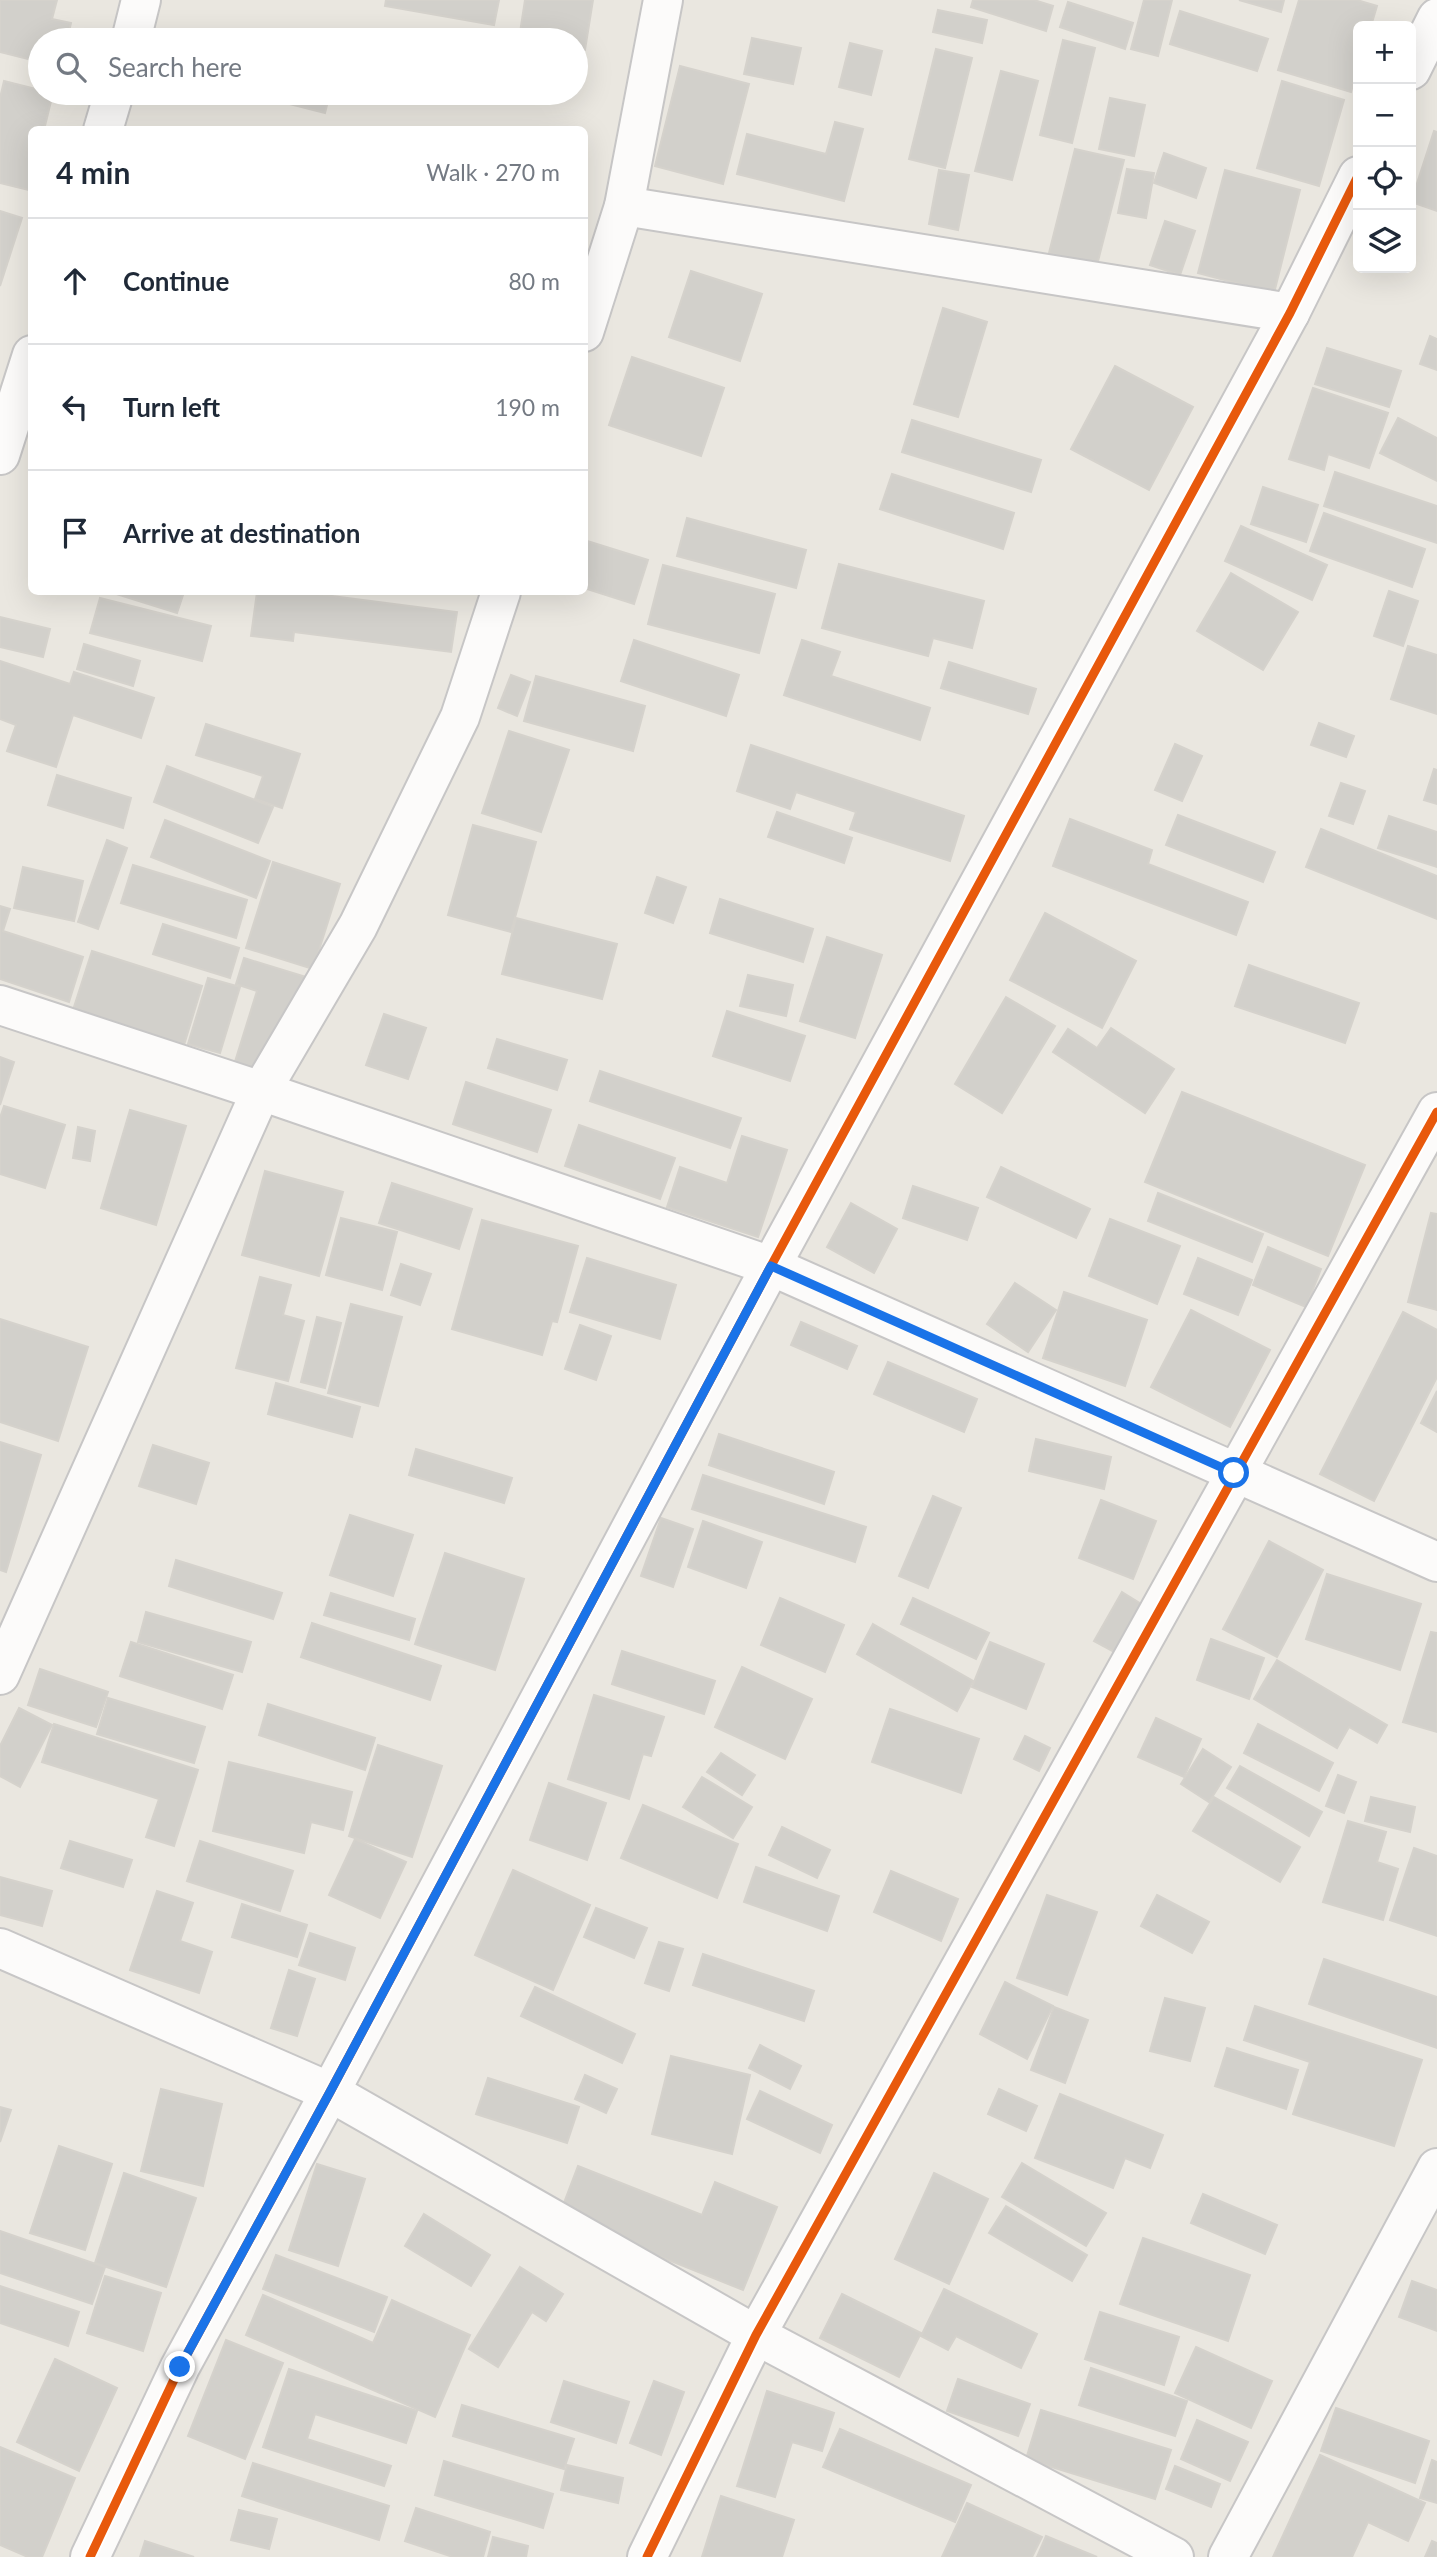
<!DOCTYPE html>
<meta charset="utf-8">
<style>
:root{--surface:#fff;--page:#f6f6f7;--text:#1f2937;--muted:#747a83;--line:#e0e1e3}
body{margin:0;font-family:Lato,sans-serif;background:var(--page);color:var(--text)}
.controls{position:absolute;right:21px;top:21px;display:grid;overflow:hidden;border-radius:10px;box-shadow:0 7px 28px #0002}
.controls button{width:63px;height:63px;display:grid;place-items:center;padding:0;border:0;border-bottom:2px solid var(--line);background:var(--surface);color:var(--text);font:35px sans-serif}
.stop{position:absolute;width:21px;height:21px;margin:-16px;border:5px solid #1a73e8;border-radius:50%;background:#fff}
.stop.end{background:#1a73e8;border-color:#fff;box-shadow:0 2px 7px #0008}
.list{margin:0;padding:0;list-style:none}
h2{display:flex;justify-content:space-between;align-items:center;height:91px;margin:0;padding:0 28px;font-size:30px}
h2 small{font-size:23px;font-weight:400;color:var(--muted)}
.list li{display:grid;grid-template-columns:46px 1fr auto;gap:21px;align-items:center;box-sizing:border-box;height:126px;padding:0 28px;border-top:2px solid var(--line)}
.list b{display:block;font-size:26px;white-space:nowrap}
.list em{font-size:23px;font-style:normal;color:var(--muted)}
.icon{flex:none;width:38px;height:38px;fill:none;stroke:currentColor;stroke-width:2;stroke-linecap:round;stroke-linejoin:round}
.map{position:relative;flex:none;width:1437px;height:2557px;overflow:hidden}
.search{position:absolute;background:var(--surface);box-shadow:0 7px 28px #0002;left:28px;top:28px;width:560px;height:77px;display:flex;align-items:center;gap:18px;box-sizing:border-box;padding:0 24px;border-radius:38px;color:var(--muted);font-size:26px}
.panel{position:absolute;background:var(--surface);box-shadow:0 7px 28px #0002;left:28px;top:126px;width:560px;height:469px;border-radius:10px}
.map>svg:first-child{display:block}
.building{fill:#d2d0cb;stroke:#d5d2cc;stroke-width:2}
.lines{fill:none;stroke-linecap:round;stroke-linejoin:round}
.minor-casing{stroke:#c7c6c6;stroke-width:42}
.minor{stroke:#fcfbfa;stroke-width:38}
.cycleway-casing{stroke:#fff;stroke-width:13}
.cycleway{stroke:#e8590c;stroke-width:9}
.route{stroke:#1a73e8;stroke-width:9}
</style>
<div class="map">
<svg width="1437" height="2557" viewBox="0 0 1437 2557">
<rect width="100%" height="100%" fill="#eae7e0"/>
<g class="building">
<polygon points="0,0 57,0 52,19 71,23 67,40 40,40 40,62 0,52"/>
<polygon points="386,0 499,0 494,25 385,6"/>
<polygon points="525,0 593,0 585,50 576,49 576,40 519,39"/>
<polygon points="973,0 1034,0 1053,6 1046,31 971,7"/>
<polygon points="1144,0 1172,0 1158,56 1131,49"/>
<polygon points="1239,0 1284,0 1281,12"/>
<polygon points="1299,0 1357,0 1377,6 1371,26 1358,26 1358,67 1351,92 1278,70"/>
<polygon points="1068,2 1133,23 1125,49 1060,27"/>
<polygon points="938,10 987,20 982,43 933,32"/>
<polygon points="1180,11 1268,39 1257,71 1170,44"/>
<polygon points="752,38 801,48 793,84 744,74"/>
<polygon points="1063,40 1095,48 1072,143 1040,135"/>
<polygon points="850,43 882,51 871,95 839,87"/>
<polygon points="936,49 972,58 945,168 909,159"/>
<polygon points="680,66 749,84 723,184 655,166"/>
<polygon points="1001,71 1038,81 1012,180 975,171"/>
<polygon points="4,81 40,90 40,93 53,93 44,130 32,130 32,180 29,190 0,183 0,98"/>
<polygon points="1282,81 1344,100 1319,186 1257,168"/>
<polygon points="246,93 330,93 325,113"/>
<polygon points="1110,98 1145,105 1134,156 1099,149"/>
<polygon points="835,122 863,129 844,201 737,174 747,134 826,154"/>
<polygon points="1434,131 1437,132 1437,211 1411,202"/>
<polygon points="1075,149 1124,160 1097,265 1049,253"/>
<polygon points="1164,153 1206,168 1196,198 1154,183"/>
<polygon points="1127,169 1154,173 1146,218 1118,213"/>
<polygon points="939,170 969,175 958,230 929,224"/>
<polygon points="1225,170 1300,190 1274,293 1198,273"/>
<polygon points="0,211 22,218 0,286"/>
<polygon points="1165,221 1195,231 1180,275 1150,265"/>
<polygon points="691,271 762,294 740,361 669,337"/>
<polygon points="943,308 987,322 958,417 914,404"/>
<polygon points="1430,336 1437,339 1437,370 1420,364"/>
<polygon points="1327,348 1401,371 1389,407 1315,384"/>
<polygon points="632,357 724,388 701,456 609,425"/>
<polygon points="1115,366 1193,407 1149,490 1071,449"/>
<polygon points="1313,388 1388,413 1369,468 1328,454 1324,470 1289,459"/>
<polygon points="1398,418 1437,438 1437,481 1380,453"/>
<polygon points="912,420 1041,460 1031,492 902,452"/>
<polygon points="1335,472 1437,506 1437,543 1324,506"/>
<polygon points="892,474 1014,513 1003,549 880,509"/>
<polygon points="1263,487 1318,505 1306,542 1251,524"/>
<polygon points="1324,513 1425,549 1412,587 1310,551"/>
<polygon points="687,518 806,550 796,588 677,556"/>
<polygon points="1241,526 1327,565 1312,600 1225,561"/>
<polygon points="584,540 648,560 634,604 584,588"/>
<polygon points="839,564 984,601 972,648 933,638 928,656 822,628"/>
<polygon points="663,565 775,594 759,653 648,624"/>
<polygon points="1231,573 1298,612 1263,670 1197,631"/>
<polygon points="1389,591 1418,601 1403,646 1374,636"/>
<polygon points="110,592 184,592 177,613"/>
<polygon points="257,592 301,592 457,612 451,652 294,632 293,641 251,636"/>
<polygon points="100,598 211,626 202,661 90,633"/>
<polygon points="0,617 50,629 43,657 0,647"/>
<polygon points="634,640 739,675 726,716 621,681"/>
<polygon points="802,640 840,652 831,676 930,708 920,740 784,695"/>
<polygon points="84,644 140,661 133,686 77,669"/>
<polygon points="1408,646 1437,655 1437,714 1391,699"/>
<polygon points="0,661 70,684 74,672 154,698 141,738 73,715 56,767 7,751 16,725 0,719"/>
<polygon points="949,662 1036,689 1028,714 941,688"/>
<polygon points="511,675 530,682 517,716 498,708"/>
<polygon points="536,676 645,706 633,751 524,721"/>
<polygon points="1319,723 1354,736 1346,757 1311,745"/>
<polygon points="206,724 300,754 282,808 255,799 263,776 196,755"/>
<polygon points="509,731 569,750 541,832 482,813"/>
<polygon points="1175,744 1202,756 1182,801 1155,790"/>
<polygon points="751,745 964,816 950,861 850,829 856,812 796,792 790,809 737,791"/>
<polygon points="167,766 273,807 258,843 154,802"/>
<polygon points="1434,769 1437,770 1437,804 1424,800"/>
<polygon points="57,775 131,798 123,828 48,805"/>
<polygon points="1341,783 1365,791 1353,824 1329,816"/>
<polygon points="777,812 852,838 844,863 768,837"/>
<polygon points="1178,815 1275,852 1263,882 1166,845"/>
<polygon points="1389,816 1437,832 1437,867 1378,848"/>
<polygon points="1070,819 1152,850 1148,864 1248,902 1236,935 1053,866"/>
<polygon points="165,820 270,861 256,898 151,857"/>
<polygon points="473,825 536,842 511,932 448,915"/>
<polygon points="1321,829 1437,876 1437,919 1306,867"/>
<polygon points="107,840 127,848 98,929 78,922"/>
<polygon points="273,862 340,884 313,969 246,948"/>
<polygon points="133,865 247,900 236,938 121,903"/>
<polygon points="23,867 83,881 74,921 14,908"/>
<polygon points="657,877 686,887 673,923 645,913"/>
<polygon points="720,899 813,929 803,962 710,933"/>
<polygon points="0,906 10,909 3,931 83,957 69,1002 0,979"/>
<polygon points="1045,913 1136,961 1102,1028 1010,980"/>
<polygon points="516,918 617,944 602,999 502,974"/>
<polygon points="163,924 239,948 230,978 153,954"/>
<polygon points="827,937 882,955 855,1038 800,1021"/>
<polygon points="92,951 202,986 184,1045 73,1010"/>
<polygon points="244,958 309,978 276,1081 233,1068 257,991 236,984"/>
<polygon points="1249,965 1359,1003 1345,1043 1235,1006"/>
<polygon points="748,975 793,985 786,1016 740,1006"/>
<polygon points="208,978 240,987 220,1053 188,1044"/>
<polygon points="1006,997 1055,1026 1002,1113 955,1084"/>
<polygon points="727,1011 805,1036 790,1081 713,1056"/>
<polygon points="384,1014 426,1028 408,1079 366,1065"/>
<polygon points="1111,1028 1174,1069 1145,1113 1053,1052 1068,1029 1097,1048"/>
<polygon points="497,1039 567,1060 557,1090 488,1068"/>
<polygon points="0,1057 14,1062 0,1105"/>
<polygon points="600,1071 741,1118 730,1148 590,1101"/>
<polygon points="466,1082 551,1110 537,1152 453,1124"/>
<polygon points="1182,1092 1365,1165 1328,1256 1145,1182"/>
<polygon points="4,1106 65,1125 45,1188 0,1174 0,1118"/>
<polygon points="130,1110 186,1126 156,1225 101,1208"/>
<polygon points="579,1125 675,1158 660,1199 565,1166"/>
<polygon points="78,1127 95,1131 90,1161 73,1158"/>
<polygon points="742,1136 787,1150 758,1237 667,1207 680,1167 727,1183"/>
<polygon points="1001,1167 1090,1209 1076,1238 987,1197"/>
<polygon points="265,1171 343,1192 319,1276 242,1255"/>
<polygon points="392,1183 472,1209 459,1249 379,1223"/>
<polygon points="913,1186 978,1208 967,1240 903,1218"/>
<polygon points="1158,1193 1263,1234 1252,1262 1148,1221"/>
<polygon points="851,1203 897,1229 874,1273 827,1247"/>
<polygon points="1431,1213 1437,1214 1437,1310 1408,1302"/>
<polygon points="341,1218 397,1232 382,1290 326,1275"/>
<polygon points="1110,1219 1180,1246 1157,1304 1089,1276"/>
<polygon points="482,1220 578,1246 557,1322 552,1321 542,1355 452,1329"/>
<polygon points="1268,1247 1321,1269 1306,1307 1253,1285"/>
<polygon points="587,1258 676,1285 660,1339 570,1312"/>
<polygon points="1198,1258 1252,1280 1238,1315 1184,1294"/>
<polygon points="401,1264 431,1274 420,1305 391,1295"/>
<polygon points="260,1277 291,1285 283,1315 304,1321 288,1381 236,1368"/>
<polygon points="1015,1283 1056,1310 1028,1352 987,1324"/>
<polygon points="1064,1292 1147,1320 1125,1386 1043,1358"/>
<polygon points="351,1304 402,1317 378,1406 328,1393"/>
<polygon points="1191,1310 1270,1350 1230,1427 1151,1387"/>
<polygon points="1403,1312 1437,1330 1437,1377 1374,1501 1320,1474"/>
<polygon points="317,1317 341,1323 325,1388 301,1382"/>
<polygon points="0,1319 88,1347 58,1441 0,1422"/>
<polygon points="801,1322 857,1346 847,1369 791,1345"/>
<polygon points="580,1325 611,1336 596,1380 565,1369"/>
<polygon points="888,1362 977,1399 964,1432 874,1394"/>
<polygon points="276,1383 360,1407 352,1437 268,1414"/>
<polygon points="1437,1391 1437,1432 1421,1423"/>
<polygon points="719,1434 834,1472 824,1504 709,1465"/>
<polygon points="1036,1439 1111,1457 1104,1489 1029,1471"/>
<polygon points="0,1442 41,1455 6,1572 0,1570"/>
<polygon points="153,1445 209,1463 196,1504 139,1486"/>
<polygon points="416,1449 512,1478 504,1503 409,1475"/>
<polygon points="703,1475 866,1527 855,1562 692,1509"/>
<polygon points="933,1496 961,1508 928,1588 899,1576"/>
<polygon points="1101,1500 1156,1521 1133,1579 1079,1558"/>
<polygon points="350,1515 413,1535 393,1596 330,1575"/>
<polygon points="661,1518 693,1529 673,1587 641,1576"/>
<polygon points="703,1521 762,1542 746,1588 688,1567"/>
<polygon points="1269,1541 1323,1570 1277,1657 1223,1629"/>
<polygon points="445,1553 524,1579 495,1670 415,1644"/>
<polygon points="176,1560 282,1593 273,1619 169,1586"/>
<polygon points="1327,1574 1421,1604 1400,1670 1306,1639"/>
<polygon points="1122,1592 1143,1605 1116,1653 1094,1641"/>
<polygon points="331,1593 415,1619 409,1640 324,1615"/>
<polygon points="780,1598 844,1625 825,1672 761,1645"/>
<polygon points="913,1598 989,1633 976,1659 901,1624"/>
<polygon points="146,1612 251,1642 242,1672 138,1642"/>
<polygon points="312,1623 441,1666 430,1700 301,1657"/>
<polygon points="873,1624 973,1681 957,1711 857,1654"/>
<polygon points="1431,1632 1437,1633 1437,1732 1403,1722"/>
<polygon points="1211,1639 1264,1658 1249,1699 1197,1680"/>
<polygon points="131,1642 233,1675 222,1709 120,1676"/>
<polygon points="990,1642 1044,1664 1026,1709 972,1687"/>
<polygon points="622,1651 715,1681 704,1714 612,1684"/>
<polygon points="1277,1660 1387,1725 1377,1743 1349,1727 1337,1748 1254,1699"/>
<polygon points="742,1667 812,1699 785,1759 715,1727"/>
<polygon points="40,1669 108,1692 96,1727 28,1705"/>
<polygon points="594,1695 664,1717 651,1756 643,1754 629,1799 568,1779"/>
<polygon points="108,1698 205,1727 194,1763 97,1734"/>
<polygon points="268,1704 375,1738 365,1770 259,1735"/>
<polygon points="19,1708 52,1725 20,1787 0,1776 0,1746"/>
<polygon points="890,1709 979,1739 961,1793 872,1762"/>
<polygon points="1156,1718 1201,1739 1184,1777 1138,1757"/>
<polygon points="54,1724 198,1770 174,1846 146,1837 159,1799 42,1762"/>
<polygon points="1258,1724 1333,1763 1319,1791 1244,1753"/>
<polygon points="1025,1736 1050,1748 1039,1771 1014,1759"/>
<polygon points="378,1745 442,1766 412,1857 349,1836"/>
<polygon points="1203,1749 1231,1767 1209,1802 1181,1784"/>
<polygon points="721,1753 755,1775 742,1795 707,1772"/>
<polygon points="229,1762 352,1792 343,1830 311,1822 304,1853 213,1831"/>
<polygon points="1240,1766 1322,1812 1309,1836 1227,1788"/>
<polygon points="1338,1775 1356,1782 1344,1813 1326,1806"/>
<polygon points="702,1777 752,1807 733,1838 683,1807"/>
<polygon points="549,1783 606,1803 587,1860 530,1840"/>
<polygon points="1214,1797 1300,1847 1280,1882 1193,1831"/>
<polygon points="1371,1797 1415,1807 1410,1832 1365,1821"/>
<polygon points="643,1805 738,1844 717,1898 621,1858"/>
<polygon points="1348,1821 1386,1832 1377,1862 1398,1869 1383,1920 1323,1902"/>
<polygon points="782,1827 830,1850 817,1878 769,1855"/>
<polygon points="355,1839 406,1862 380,1918 329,1895"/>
<polygon points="70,1841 132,1860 123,1887 61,1868"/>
<polygon points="200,1841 293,1871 280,1911 187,1881"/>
<polygon points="1414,1848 1437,1856 1437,1936 1390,1920"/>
<polygon points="756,1867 839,1896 827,1931 744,1902"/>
<polygon points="513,1870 590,1905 553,1990 475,1955"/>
<polygon points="891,1871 958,1899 941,1941 874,1912"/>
<polygon points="0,1877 52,1891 42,1926 0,1915"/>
<polygon points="157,1891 193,1903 180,1941 212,1952 199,1993 130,1970"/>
<polygon points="1047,1895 1097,1912 1067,1995 1017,1978"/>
<polygon points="1157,1895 1209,1922 1192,1953 1141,1926"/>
<polygon points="242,1904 307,1925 297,1957 232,1937"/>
<polygon points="596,1908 647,1928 634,1958 584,1937"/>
<polygon points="310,1933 355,1948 345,1980 299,1965"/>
<polygon points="659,1942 683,1949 669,1991 645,1983"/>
<polygon points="703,1954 814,1991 804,2021 693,1985"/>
<polygon points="1324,1959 1437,1997 1437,2048 1309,2004"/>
<polygon points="289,1970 315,1979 297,2036 271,2028"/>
<polygon points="1005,1982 1053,2006 1027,2059 980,2034"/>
<polygon points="535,1987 635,2034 622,2063 521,2016"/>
<polygon points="1165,1998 1205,2008 1190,2061 1150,2051"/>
<polygon points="1255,2006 1422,2060 1394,2146 1293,2114 1310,2062 1244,2040"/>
<polygon points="1054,2007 1088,2020 1065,2083 1031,2070"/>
<polygon points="760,2045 801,2066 790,2089 749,2068"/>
<polygon points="1227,2048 1298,2070 1286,2109 1215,2086"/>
<polygon points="671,2056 750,2075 732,2154 652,2134"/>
<polygon points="585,2075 617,2089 606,2113 575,2099"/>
<polygon points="488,2078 579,2107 567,2143 476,2114"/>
<polygon points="161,2089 222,2104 203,2186 141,2171"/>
<polygon points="999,2089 1037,2106 1026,2131 988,2114"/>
<polygon points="760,2091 832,2125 820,2153 747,2119"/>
<polygon points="1060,2094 1163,2135 1150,2168 1125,2158 1113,2188 1035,2158"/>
<polygon points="0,2107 11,2110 0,2142"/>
<polygon points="59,2146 112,2164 85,2250 30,2233"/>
<polygon points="1022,2163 1106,2213 1086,2246 1002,2197"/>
<polygon points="317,2164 365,2179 338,2266 289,2250"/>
<polygon points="578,2166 702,2215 715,2182 777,2207 743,2290 559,2216"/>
<polygon points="124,2173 196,2198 166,2287 95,2263"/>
<polygon points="934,2173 988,2199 949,2284 895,2259"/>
<polygon points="1203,2194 1277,2225 1265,2254 1191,2223"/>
<polygon points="1006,2206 1087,2255 1072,2281 989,2233"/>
<polygon points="424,2214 490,2255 471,2286 405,2246"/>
<polygon points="0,2231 105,2267 92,2304 0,2273"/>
<polygon points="1143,2238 1250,2275 1228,2341 1120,2304"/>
<polygon points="276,2255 387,2297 374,2332 263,2289"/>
<polygon points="520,2267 563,2294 546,2321 532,2312 498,2367 469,2349"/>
<polygon points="105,2276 161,2293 143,2351 87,2333"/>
<polygon points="1412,2281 1437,2290 1437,2331 1399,2317"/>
<polygon points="0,2286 79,2312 68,2346 0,2323"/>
<polygon points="944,2289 1037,2334 1021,2368 956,2336 948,2350 921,2336"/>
<polygon points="842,2294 921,2333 899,2377 820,2338"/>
<polygon points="263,2295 373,2343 392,2300 470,2335 435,2417 246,2335"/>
<polygon points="1100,2312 1179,2337 1164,2385 1085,2359"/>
<polygon points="226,2340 283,2363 245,2459 188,2436"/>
<polygon points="1196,2347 1272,2381 1251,2428 1175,2393"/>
<polygon points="55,2359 117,2388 79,2471 17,2442"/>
<polygon points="1091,2368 1187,2401 1175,2436 1079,2405"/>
<polygon points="289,2369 417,2411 406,2443 315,2414 307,2439 391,2466 384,2486 263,2447"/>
<polygon points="958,2379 1030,2404 1018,2436 947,2411"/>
<polygon points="564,2381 629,2402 616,2443 551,2422"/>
<polygon points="654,2381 684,2392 661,2455 630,2443"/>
<polygon points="767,2391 834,2413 822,2451 792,2442 775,2497 737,2486"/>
<polygon points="462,2405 574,2439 564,2469 453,2436"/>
<polygon points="1336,2408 1429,2441 1415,2483 1321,2451"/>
<polygon points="1041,2410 1171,2450 1155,2499 1026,2459"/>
<polygon points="1197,2420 1248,2442 1230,2481 1181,2459"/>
<polygon points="840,2429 971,2485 955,2522 823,2467"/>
<polygon points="0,2447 75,2478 42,2557 28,2557 0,2545"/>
<polygon points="1320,2455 1425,2503 1408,2541 1368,2522 1352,2557 1273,2557"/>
<polygon points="1432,2460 1437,2462 1437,2503 1420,2498"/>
<polygon points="444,2461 553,2494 543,2528 435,2495"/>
<polygon points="253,2463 389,2506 379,2540 242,2496"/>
<polygon points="567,2465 623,2478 618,2503 561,2490"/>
<polygon points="1175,2466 1220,2484 1211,2507 1166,2489"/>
<polygon points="721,2496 794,2520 782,2557 702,2557"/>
<polygon points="967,2503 1042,2537 1032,2557 942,2557"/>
<polygon points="416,2508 490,2532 483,2557 453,2557 405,2541"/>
<polygon points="239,2510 277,2519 269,2549 231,2540"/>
<polygon points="1046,2536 1097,2557 1037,2557"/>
<polygon points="493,2537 528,2546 526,2557 488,2557"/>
<polygon points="145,2541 194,2557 140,2557"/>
<polygon points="1432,2541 1437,2543 1437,2557 1425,2557"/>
</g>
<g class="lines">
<defs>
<g id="minor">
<polyline points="131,40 141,0"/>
<polyline points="1411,70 1437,18"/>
<polyline points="103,130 114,93"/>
<polyline points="624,206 1290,313"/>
<polyline points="584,332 624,206 663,0"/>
<polyline points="0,455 32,355"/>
<polyline points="0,1005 261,1091 771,1266 1437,1562"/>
<polyline points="0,1675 261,1091 358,926 460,717 501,592"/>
<polyline points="0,1948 330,2092 756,2335 1174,2557"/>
<polyline points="90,2557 180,2367 330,2092 771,1266 1290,313 1358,176"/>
<polyline points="647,2557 756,2335 1437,1112"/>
<polyline points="1228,2557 1437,2168"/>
</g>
</defs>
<use href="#minor" class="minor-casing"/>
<use href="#minor" class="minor"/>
<defs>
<g id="cycleway">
<polyline points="90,2557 180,2367 330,2092 771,1266 1290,313 1358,176"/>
<polyline points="647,2557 756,2335 1437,1112"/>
</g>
</defs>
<use href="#cycleway" class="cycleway-casing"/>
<use href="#cycleway" class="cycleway"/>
</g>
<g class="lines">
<polyline class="route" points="180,2367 330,2092 771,1266 1234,1473"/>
</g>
</svg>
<div class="controls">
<button>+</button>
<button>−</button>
<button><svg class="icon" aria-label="locate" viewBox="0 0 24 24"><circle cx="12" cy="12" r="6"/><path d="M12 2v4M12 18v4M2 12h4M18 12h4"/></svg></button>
<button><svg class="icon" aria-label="layers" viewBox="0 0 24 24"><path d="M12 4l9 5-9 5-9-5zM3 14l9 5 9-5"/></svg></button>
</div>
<div class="stop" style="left:1234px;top:1473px"></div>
<div class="stop end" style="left:180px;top:2367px"></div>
<div class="search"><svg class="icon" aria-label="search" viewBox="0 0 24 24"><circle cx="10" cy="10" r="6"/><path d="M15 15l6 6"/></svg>Search here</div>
<section class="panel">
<h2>4 min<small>Walk · 270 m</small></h2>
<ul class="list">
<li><svg class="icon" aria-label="ahead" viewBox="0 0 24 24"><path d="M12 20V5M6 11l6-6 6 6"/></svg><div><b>Continue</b></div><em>80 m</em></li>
<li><svg class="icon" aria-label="left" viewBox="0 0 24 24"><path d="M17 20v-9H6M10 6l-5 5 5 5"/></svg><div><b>Turn left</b></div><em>190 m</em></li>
<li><svg class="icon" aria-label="arrive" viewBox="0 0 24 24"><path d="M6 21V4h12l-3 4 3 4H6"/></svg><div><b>Arrive at destination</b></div></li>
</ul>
</section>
</div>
